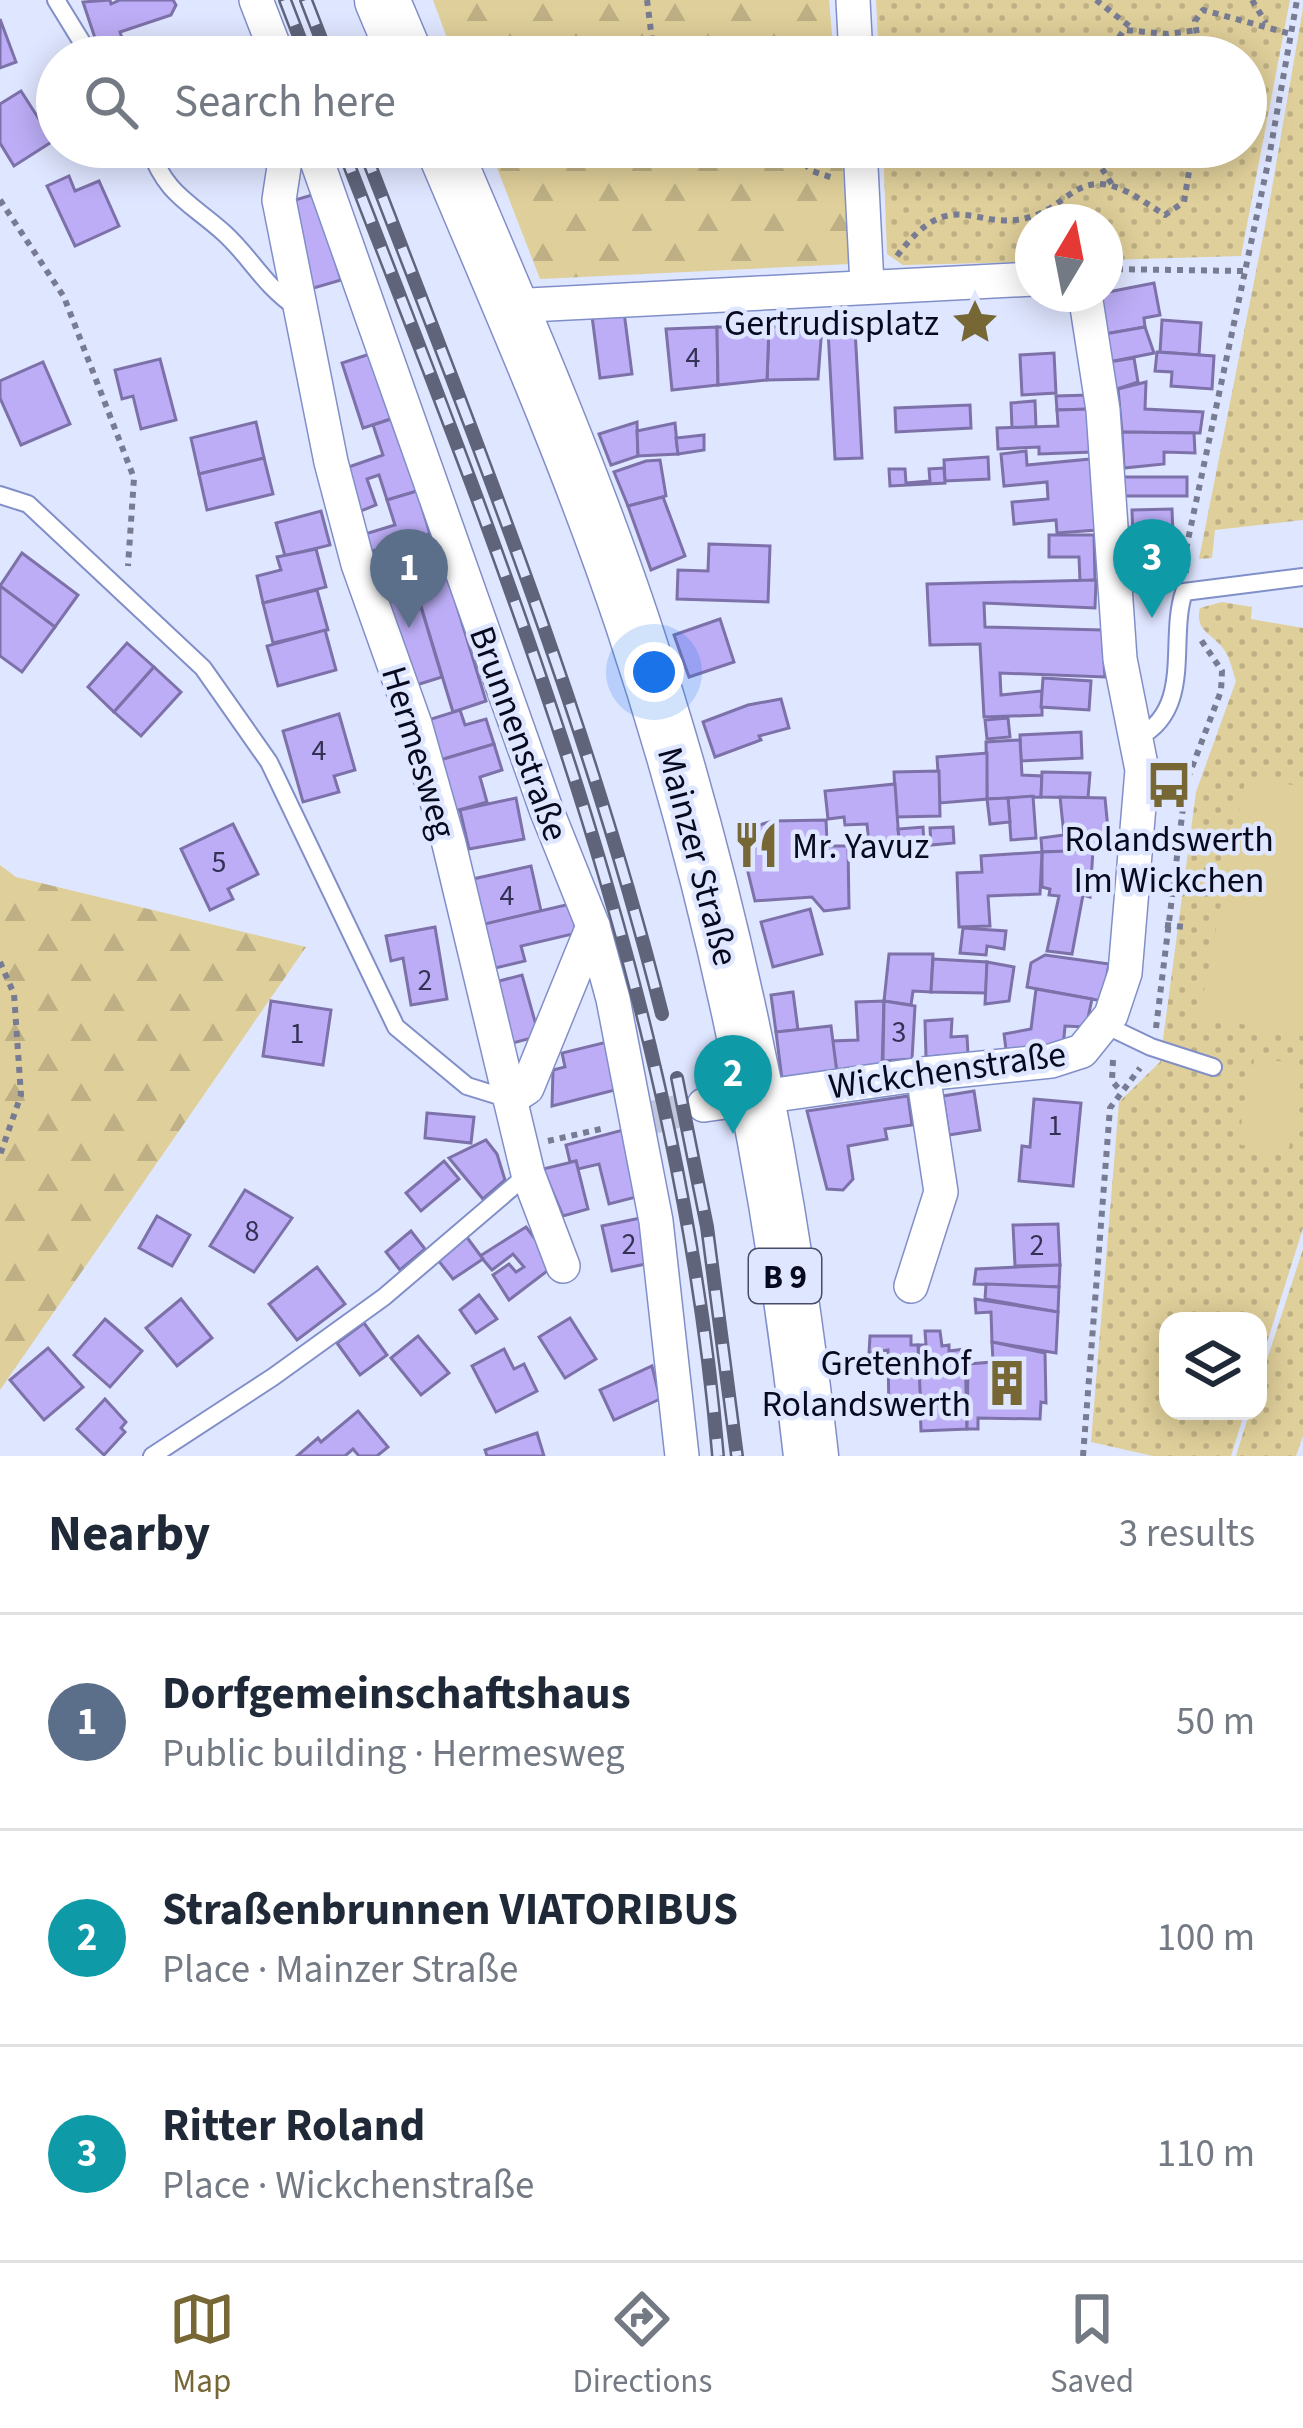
<!DOCTYPE html>
<meta charset="utf-8">
<style>
:root{--surface:#fff;--page:#f6f6f7;--text:#1f2937;--muted:#747a83;--line:#e0e1e3;--accent:#766735}
body{margin:0;font-family:"Source Sans 3",sans-serif;background:var(--page);color:var(--text)}
.controls{position:absolute;right:36px;bottom:36px;display:grid;overflow:hidden;border-radius:24px;box-shadow:0 6px 30px #0003}
.controls button{width:108px;height:108px;display:grid;place-items:center;padding:0;border:0;border-bottom:3px solid var(--line);background:var(--surface);color:var(--text);font:60px sans-serif}
.compass{position:absolute;left:1015px;top:204px;width:108px;height:108px;border-radius:50%;background:var(--surface);box-shadow:0 6px 30px #0003;rotate:10deg}
.you{position:absolute;left:654px;top:672px;width:42px;height:42px;margin:-30px;border:9px solid #fff;border-radius:50%;background:#1a73e8;box-shadow:0 0 0 18px #1a73e833}
.badge{display:grid;place-items:center;width:78px;height:78px;border-radius:50%;background:var(--accent);color:#fff;font-size:39px;font-weight:700}
.pin{position:absolute;translate:-50% -99px;filter:drop-shadow(0 3px 6px #0008)}
.pin::after{content:'';position:absolute;top:63px;width:42px;height:36px;background:inherit;clip-path:polygon(0 0,100% 0,50% 100%)}
.list{margin:0;padding:0;list-style:none}
h2{display:flex;justify-content:space-between;align-items:center;height:156px;margin:0;padding:0 48px;font-size:51px}
h2 small{font-size:39px;font-weight:400;color:var(--muted)}
.list li{display:grid;grid-template-columns:78px 1fr auto;gap:36px;align-items:center;box-sizing:border-box;height:216px;padding:0 48px;border-top:3px solid var(--line)}
.list b{display:block;font-size:45px;white-space:nowrap}
.list p{margin:0;font-size:39px;white-space:nowrap;color:var(--muted)}
.list em{font-size:39px;font-style:normal;color:var(--muted)}
.icon{flex:none;width:66px;height:66px;fill:none;stroke:currentColor;stroke-width:2;stroke-linecap:round;stroke-linejoin:round}
.map{position:relative;flex:none;width:1303px;height:1456px;overflow:hidden}
.search{position:absolute;background:var(--surface);box-shadow:0 6px 30px #0003;left:36px;right:36px;top:36px;height:132px;display:flex;align-items:center;gap:30px;box-sizing:border-box;padding:0 42px;border-radius:66px;color:var(--muted);font-size:45px}
.sheet{height:804px;background:var(--surface)}
nav{display:flex;justify-content:space-around;align-items:center;box-sizing:border-box;height:168px;border-top:3px solid var(--line);background:var(--surface);font-size:33px;color:var(--muted)}
nav a{display:grid;justify-items:center;gap:6px}
nav .on{color:var(--accent)}
.map>svg:first-child{display:block}
.grass{fill:url(#grass-dots)}
.forest{fill:url(#forest-firs)}
.garden{fill:#dfcf9a}
.building{fill:#bcadf6;stroke:#7d71aa;stroke-width:3}
.lines{fill:none;stroke-linecap:round;stroke-linejoin:round}
.minor-tunnel{stroke:#bfc5dd;stroke-width:33;stroke-dasharray:33 16;stroke-linecap:butt}
.service-casing{stroke:#818fc9;stroke-width:20}
.minor-casing{stroke:#818fc9;stroke-width:36}
.primary-casing{stroke:#818fc9;stroke-width:57}
.path{stroke:#777c93;stroke-width:6;stroke-dasharray:6 6;stroke-linecap:butt}
.service{stroke:#fff;stroke-width:16}
.minor{stroke:#fff;stroke-width:33}
.primary{stroke:#fff;stroke-width:54}
.rail-casing{stroke:#60647b;stroke-width:14}
.rail{stroke:#dfe6ff;stroke-width:9;stroke-dasharray:27;stroke-linecap:butt}
.labels{text-anchor:middle;stroke-width:9;stroke-linejoin:round;paint-order:stroke}
.number-label{font-size:30px;fill:#343254}
.shield{fill:#dfe6ff;stroke:#484b62;stroke-width:3}
.shield-label{font-size:33px;font-weight:bold;fill:#07091e}
.poi-label{font-size:36px;fill:#07091e;stroke:#dfe6ff;text-anchor:end}
.street-label{font-size:36px;fill:#07091e;stroke:#dfe6ff}
</style>
<div class="map">
<svg width="1303" height="1456" viewBox="0 0 1303 1456">
<defs>
<pattern id="grass-dots" width="8" height="8" patternUnits="userSpaceOnUse" patternTransform="scale(3)"><rect width="8" height="8" fill="#dfcf9a"/><path d="M2 2h.1M6 6h.1" fill="none" stroke="#beb084" stroke-width="1.8" stroke-linecap="round"/></pattern>
<pattern id="forest-firs" width="22" height="20" patternUnits="userSpaceOnUse" patternTransform="scale(3)"><rect width="22" height="20" fill="#dfcf9a"/><path d="M5 1l3.5 6h-7zM16 11l3.5 6h-7z" fill="#beb084"/></pattern>
</defs>
<rect width="100%" height="100%" fill="#dfe6ff"/>
<g class="grass">
<polygon points="876,0 1290,0 1241,256 1105,260 1105,222 1033,222 1033,262 903,265 887,254 883,147 1246,147 1246,57 879,57"/>
<polygon points="1303,8 1303,520 1215,530 1212,558 1199,559 1268,211"/>
<path d="M1222 602 1252 607 1251 619 1303 628V1228L1258 1371V1321H1168V1411H1245L1231 1456H1153L1091 1442 1119 1102 1160 1062 1196 792 1236 681C1233 672 1230 659 1225 651 1213 633 1194 632 1200 608Z"/>
<polygon points="1303,1249 1303,1436 1296,1456 1236,1456 1250,1411 1258,1411 1258,1387"/>
</g>
<g class="forest">
<polygon points="433,0 829,0 834,57 454,57"/>
<polygon points="489,147 841,147 850,264 540,279"/>
<polygon points="0,865 16,877 306,947 0,1390"/>
</g>
<g class="garden">
<polygon points="1246,776 1303,787 1303,1036 1199,1016"/>
<polygon points="1255,1056 1303,1066 1288,1154 1237,1144"/>
</g>
<g class="building">
<polygon points="110,0 111,4 120,0 173,0 176,5 171,15 120,32 123,41 99,50 83,2"/>
<polygon points="0,19 16,62 0,68"/>
<polygon points="21,91 53,141 14,166 0,143 0,104"/>
<polygon points="173,147 227,147 178,163"/>
<polygon points="69,176 75,191 99,181 119,226 75,246 47,186"/>
<polygon points="315,194 341,280 307,290 282,204"/>
<polygon points="1154,283 1160,315 1144,318 1145,327 1105,334 1098,294"/>
<polygon points="624,312 632,374 600,378 592,316"/>
<polygon points="1162,320 1201,323 1199,355 1160,352"/>
<polygon points="822,326 818,379 767,380 769,327"/>
<polygon points="717,327 718,385 672,390 666,329"/>
<polygon points="717,327 769,327 767,380 718,385"/>
<polygon points="1145,327 1154,353 1109,362 1105,334"/>
<polygon points="855,329 862,458 835,459 828,330"/>
<polygon points="1157,352 1214,356 1212,389 1171,386 1172,372 1155,371"/>
<polygon points="1054,353 1056,393 1022,395 1020,355"/>
<polygon points="370,354 391,419 363,428 342,363"/>
<polygon points="1134,358 1138,382 1114,390 1109,362"/>
<polygon points="160,359 176,420 141,429 133,396 122,399 115,370"/>
<polygon points="43,362 70,424 21,445 0,398 0,381"/>
<polygon points="1146,382 1145,409 1203,412 1200,433 1122,432 1118,389"/>
<polygon points="1090,395 1091,409 1057,410 1056,396"/>
<polygon points="1035,401 1036,427 1012,428 1011,403"/>
<polygon points="970,405 971,428 896,432 895,408"/>
<polygon points="1091,409 1092,452 1039,454 1039,447 998,449 997,428 1058,426 1057,410"/>
<polygon points="391,419 417,491 387,500 379,475 367,479 376,505 358,512 343,469 383,455 373,425"/>
<polygon points="256,422 264,458 199,474 191,438"/>
<polygon points="637,422 638,456 611,465 599,434"/>
<polygon points="675,423 678,454 638,456 637,431"/>
<polygon points="1122,432 1194,433 1195,453 1164,452 1164,464 1124,468"/>
<polygon points="704,435 704,450 678,454 676,438"/>
<polygon points="1026,451 1027,465 1091,459 1097,530 1057,533 1056,520 1014,524 1012,502 1048,499 1047,482 1004,486 1001,454"/>
<polygon points="988,457 989,479 945,481 944,460"/>
<polygon points="264,458 273,494 207,510 199,474"/>
<polygon points="660,460 666,496 628,506 614,472 646,461"/>
<polygon points="944,468 945,483 890,486 889,469 905,469 906,483 930,481 929,469"/>
<polygon points="1123,477 1187,477 1187,496 1124,496"/>
<polygon points="417,491 430,534 370,552 365,534 395,525 387,500"/>
<polygon points="663,497 685,556 651,570 628,506"/>
<polygon points="1172,509 1174,563 1134,564 1132,510"/>
<polygon points="321,511 330,545 285,556 276,523"/>
<polygon points="1049,535 1094,535 1095,580 1080,581 1079,557 1049,557"/>
<polygon points="400,543 415,587 385,597 370,552"/>
<polygon points="709,544 770,546 768,602 677,599 678,570 708,571"/>
<polygon points="316,549 326,587 263,603 257,576 281,570 277,557"/>
<polygon points="22,553 78,595 55,627 0,586"/>
<polygon points="448,577 486,701 453,712 415,587"/>
<polygon points="1096,580 1095,608 984,603 985,627 1102,630 1105,677 1000,673 1001,695 1042,691 1042,715 984,717 980,644 930,645 927,584"/>
<polygon points="0,586 55,627 22,672 0,656"/>
<polygon points="415,587 442,677 413,686 385,597"/>
<polygon points="317,590 328,630 273,643 263,603"/>
<polygon points="720,619 734,662 689,677 674,635"/>
<polygon points="325,630 336,670 278,686 267,646"/>
<polygon points="127,643 154,667 114,712 88,687"/>
<polygon points="154,667 181,692 141,736 114,712"/>
<polygon points="1043,678 1091,681 1089,710 1041,707"/>
<polygon points="781,699 789,728 759,736 761,740 715,757 703,722 748,705"/>
<polygon points="460,710 465,725 486,719 494,744 437,761 425,721"/>
<polygon points="339,714 355,770 334,776 339,792 303,802 283,731"/>
<polygon points="1008,718 1010,737 987,739 985,720"/>
<polygon points="1081,732 1082,758 1021,761 1020,735"/>
<polygon points="1020,740 1022,775 1042,776 1041,797 987,799 986,742"/>
<polygon points="494,744 502,770 480,777 487,802 452,812 437,761"/>
<polygon points="987,753 987,799 940,803 937,757"/>
<polygon points="939,771 940,816 896,817 894,772"/>
<polygon points="1042,772 1090,773 1088,798 1041,797"/>
<polygon points="895,784 899,841 869,844 867,824 845,825 844,817 828,819 825,791"/>
<polygon points="1033,796 1036,838 1011,840 1008,798"/>
<polygon points="1060,797 1105,798 1110,850 1042,852 1041,838 1064,835"/>
<polygon points="516,798 524,839 469,849 460,810"/>
<polygon points="1008,798 1010,822 990,824 987,799"/>
<polygon points="826,820 827,841 811,839 811,846 848,846 849,908 824,911 812,897 755,901 738,831 773,821"/>
<polygon points="233,824 258,874 228,889 233,899 210,910 181,849"/>
<polygon points="923,827 924,844 900,846 898,829"/>
<polygon points="953,827 954,843 931,845 930,828"/>
<polygon points="1093,850 1090,897 1083,895 1072,954 1047,951 1059,896 1049,895 1050,889 1042,887 1042,852"/>
<polygon points="1042,852 1040,894 988,896 990,926 959,927 957,873 982,872 981,856"/>
<polygon points="531,866 541,911 483,925 473,879"/>
<polygon points="570,904 577,933 521,946 525,961 487,970 476,926"/>
<polygon points="810,909 822,954 773,967 761,922"/>
<polygon points="435,927 447,999 411,1005 403,958 391,961 386,936"/>
<polygon points="963,928 1006,931 1004,949 987,946 986,955 960,953"/>
<polygon points="889,954 933,954 931,992 913,991 911,1005 884,1001"/>
<polygon points="1045,955 1109,964 1102,1001 1027,987 1031,963"/>
<polygon points="933,959 987,962 986,993 931,992"/>
<polygon points="987,962 1014,967 1009,1001 985,1004"/>
<polygon points="522,975 539,1036 505,1045 488,984"/>
<polygon points="1036,989 1092,999 1086,1027 1065,1026 1063,1048 1007,1057 1004,1034 1031,1029"/>
<polygon points="793,992 798,1030 776,1032 771,995"/>
<polygon points="271,1001 331,1010 323,1065 263,1056"/>
<polygon points="884,1001 882,1067 837,1073 832,1041 858,1040 856,1002"/>
<polygon points="884,1001 915,1006 912,1059 883,1061"/>
<polygon points="952,1019 951,1037 967,1036 968,1054 926,1057 925,1021"/>
<polygon points="831,1026 837,1073 782,1080 776,1032"/>
<polygon points="607,1042 619,1089 552,1106 553,1070 565,1067 562,1053"/>
<polygon points="974,1091 980,1130 949,1135 943,1096"/>
<polygon points="908,1096 912,1125 885,1129 887,1139 848,1146 853,1179 843,1190 827,1189 807,1111"/>
<polygon points="1034,1099 1081,1103 1073,1186 1019,1181 1022,1146 1030,1147"/>
<polygon points="427,1113 474,1117 471,1143 425,1138"/>
<polygon points="623,1130 640,1196 609,1204 599,1164 578,1169 576,1161 570,1162 566,1145"/>
<polygon points="486,1140 497,1154 505,1180 483,1199 449,1158"/>
<polygon points="444,1161 459,1179 421,1211 406,1193"/>
<polygon points="576,1161 588,1209 563,1216 543,1169"/>
<polygon points="245,1190 292,1218 254,1272 210,1246"/>
<polygon points="157,1216 190,1235 172,1266 139,1248"/>
<polygon points="645,1217 655,1262 612,1271 602,1226"/>
<polygon points="1058,1224 1060,1265 1015,1266 1013,1225"/>
<polygon points="526,1227 555,1265 509,1300 493,1275 509,1264 516,1272 524,1267 513,1254 492,1270 480,1256"/>
<polygon points="411,1231 425,1249 400,1270 386,1252"/>
<polygon points="463,1232 483,1259 453,1279 434,1255"/>
<polygon points="1060,1265 1059,1287 974,1284 976,1269"/>
<polygon points="317,1267 345,1304 297,1340 269,1304"/>
<polygon points="986,1284 1059,1287 1058,1312 985,1299"/>
<polygon points="479,1295 497,1319 476,1333 460,1310"/>
<polygon points="181,1299 212,1338 177,1366 146,1328"/>
<polygon points="975,1299 1058,1312 1056,1353 992,1342 991,1312 976,1313"/>
<polygon points="570,1318 596,1359 565,1378 539,1337"/>
<polygon points="105,1319 142,1351 110,1387 74,1355"/>
<polygon points="364,1323 387,1355 360,1375 337,1343"/>
<polygon points="925,1331 940,1331 942,1346 949,1345 949,1351 965,1349 967,1429 921,1431 918,1345 926,1345"/>
<polygon points="418,1336 449,1373 421,1395 391,1358"/>
<polygon points="870,1336 911,1336 911,1345 918,1345 921,1413 889,1416 888,1350 869,1353"/>
<polygon points="992,1342 1045,1353 1046,1403 1041,1402 1040,1419 978,1418 978,1429 967,1429 968,1364 993,1362"/>
<polygon points="48,1348 83,1387 44,1420 10,1380"/>
<polygon points="504,1349 514,1369 524,1364 537,1391 496,1412 472,1366"/>
<polygon points="652,1366 660,1399 614,1420 600,1390"/>
<polygon points="105,1399 126,1422 121,1428 125,1432 104,1455 77,1429"/>
<polygon points="358,1411 388,1447 377,1456 359,1456 353,1449 345,1456 297,1456 318,1438 321,1442"/>
<polygon points="537,1433 544,1456 487,1456 485,1450"/>
</g>
<g class="lines">
<polyline class="minor-tunnel" points="650,1118 704,1105"/>
<defs>
<g id="service">
<polyline points="56,0 91,57"/>
<path d="M149 147C166 195 188 201 223 232 252 258 262 284 297 308"/>
<polyline points="0,495 28,504 203,668 269,762 396,1027 467,1086 509,1099"/>
<path d="M1139 737C1194 708 1168 639 1184 592L1303 577"/>
<polyline points="1105,1025 1151,1047 1213,1067"/>
<polyline points="152,1456 273,1377 384,1297 528,1174"/>
</g>
<g id="minor">
<polyline points="256,0 278,57"/>
<polyline points="853,0 856,57"/>
<polyline points="287,147 279,200 331,462 358,564 415,724 449,844 528,1174 563,1266"/>
<polyline points="312,147 546,809 593,926 613,999 656,1221 682,1456"/>
<polyline points="860,147 867,285"/>
<polyline points="510,306 1033,279"/>
<polyline points="510,1099 527,1088 593,926"/>
<polyline points="704,1105 923,1074 1051,1061 1082,1051 1111,1015 1125,973 1142,770 1120,659 1103,410 1085,294"/>
<polyline points="911,1286 941,1192 923,1074"/>
</g>
<g id="primary">
<polyline points="382,0 406,57"/>
<path d="M443 147C509 303 578 460 632 621 722 891 780 1173 811 1456"/>
</g>
</defs>
<use href="#service" class="service-casing"/>
<use href="#minor" class="minor-casing"/>
<use href="#primary" class="primary-casing"/>
<g class="path">
<polyline points="647,0 652,39 661,57"/>
<polyline points="1096,0 1133,29"/>
<polyline points="1252,0 1266,23"/>
<polyline points="1105,57 1124,30 1168,34 1197,30"/>
<polyline points="1200,57 1195,21 1203,10 1291,34"/>
<polyline points="787,147 812,171 833,178"/>
<polyline points="1095,147 1094,156 1113,186"/>
<polyline points="0,200 64,297 134,478 128,566"/>
<path d="M897 256C955 178 977 239 1039 214 1059 206 1074 185 1097 184 1121 183 1145 203 1165 215L1184 202 1193 147"/>
<polyline points="1105,269 1245,271"/>
<polyline points="1186,573 1185,554 1268,163 1297,0"/>
<polyline points="1165,925 1185,927"/>
<polyline points="0,962 14,994 21,1095 0,1155"/>
<polyline points="1156,1028 1186,783 1221,691 1222,671 1199,637"/>
<polyline points="1113,1060 1112,1081 1120,1090"/>
<polyline points="548,1141 605,1128"/>
<polyline points="1083,1456 1110,1108 1140,1068"/>
</g>
<use href="#service" class="service"/>
<use href="#minor" class="minor"/>
<use href="#primary" class="primary"/>
<defs>
<g id="rail">
<polyline points="285,0 307,57"/>
<polyline points="306,0 328,57"/>
<path d="M342 147C508 574 679 995 718 1456"/>
<path d="M363 147C473 433 587 716 662 1014"/>
<polyline points="677,1078 707,1227 737,1456"/>
</g>
</defs>
<use href="#rail" class="rail-casing"/>
<use href="#rail" class="rail"/>
</g>
<defs>
<symbol id="sight-bare" viewBox="-9 -9 18 18"><path d="M0-6L1.8-2.2L6-1.7L2.9 1.2L3.7 5.4L0 3.3L-3.7 5.4L-2.9 1.2L-6-1.7L-1.8-2.2Z" fill="#766735" stroke="#dfe6ff" stroke-width="2.5" paint-order="stroke"/></symbol>
<symbol id="bus-bare" viewBox="-9 -9 18 18"><path d="M-5-6H5V4H4V6H2V4H-2V6H-4V4H-5ZM-3.5-4V0h7V-4ZM-3.5 1.2v1.5H-2V1.2ZM2 1.2v1.5H3.5V1.2Z" fill="#766735" stroke="#dfe6ff" stroke-width="2.5" paint-order="stroke"/></symbol>
<symbol id="restaurant-bare" viewBox="-9 -9 18 18"><path d="M-5-6h1v4h1v-4h1v4h1v-4h1v5L-1.5 .5V6h-2V.5L-5-1ZM5-6V6H3V1.5H1.5Q1.5-4 5-6Z" fill="#766735" stroke="#dfe6ff" stroke-width="2.5" paint-order="stroke"/></symbol>
<symbol id="building-bare" viewBox="-9 -9 18 18"><path d="M-4-6H4V6H1V3H-1V6H-4ZM-2.5-4.3h1.7v1.8h-1.7ZM.8-4.3h1.7v1.8H.8ZM-2.5-1h1.7V.8h-1.7ZM.8-1h1.7V.8H.8Z" fill="#766735" stroke="#dfe6ff" stroke-width="2.5" paint-order="stroke"/></symbol>
</defs>
<g fill-rule="evenodd">
<use href="#sight-bare" x="942" y="289" width="66" height="66"/>
<use href="#bus-bare" x="1136" y="752" width="66" height="66"/>
<use href="#restaurant-bare" x="723" y="812" width="66" height="66"/>
<use href="#building-bare" x="974" y="1350" width="66" height="66"/>
</g>
<g class="labels">
<g class="number-label">
<text x="693" y="367">4</text>
<text x="319" y="760">4</text>
<text x="219" y="872">5</text>
<text x="507" y="905">4</text>
<text x="425" y="990">2</text>
<text x="899" y="1042">3</text>
<text x="297" y="1043">1</text>
<text x="1055" y="1135">1</text>
<text x="252" y="1241">8</text>
<text x="629" y="1254">2</text>
<text x="1037" y="1255">2</text>
</g>
<rect class="shield" x="749" y="1249" width="72" height="54" rx="9"/>
<g class="shield-label">
<text x="785" y="1288">B 9</text>
</g>
<g class="poi-label">
<text x="939" y="335">Gertrudisplatz</text>
<text x="1169" y="851" text-anchor="middle">Rolandswerth<tspan x="1169" dy="41">Im Wickchen</tspan></text>
<text x="792" y="858" text-anchor="start">Mr. Yavuz</text>
<text x="971" y="1375">Gretenhof<tspan x="971" dy="41">Rolandswerth</tspan></text>
</g>
<g class="street-label">
<text transform="translate(520 733) rotate(70)" y="13">Brunnenstraße</text>
<text transform="translate(420 752) rotate(73)" y="13">Hermesweg</text>
<text transform="translate(699 856) rotate(75)" y="13">Mainzer Straße</text>
<text transform="translate(947 1069) rotate(-8)" y="13">Wickchenstraße</text>
</g>
</g>
</svg>
<div class="controls">
<button><svg class="icon" aria-label="layers" viewBox="0 0 24 24"><path d="M12 4l9 5-9 5-9-5zM3 14l9 5 9-5"/></svg></button>
</div>
<svg class="compass" viewBox="-18 -18 36 36"><path d="M0-13l5 13h-10z" fill="#e53935"/><path d="M0 13l5-13h-10z" fill="#747a83"/></svg>
<div class="you"></div>
<div class="pin badge" style="left:409px;top:628px;background:#5c6f8a">1</div>
<div class="pin badge" style="left:733px;top:1134px;background:#0f9aa8">2</div>
<div class="pin badge" style="left:1152px;top:618px;background:#0f9aa8">3</div>
<div class="search"><svg class="icon" aria-label="search" viewBox="0 0 24 24"><circle cx="10" cy="10" r="6"/><path d="M15 15l6 6"/></svg>Search here</div>
</div>
<section class="sheet">
<h2>Nearby<small>3 results</small></h2>
<ul class="list">
<li><span class="badge" style="background:#5c6f8a">1</span><div><b>Dorfgemeinschaftshaus</b><p>Public building · Hermesweg</p></div><em>50 m</em></li>
<li><span class="badge" style="background:#0f9aa8">2</span><div><b>Straßenbrunnen VIATORIBUS</b><p>Place · Mainzer Straße</p></div><em>100 m</em></li>
<li><span class="badge" style="background:#0f9aa8">3</span><div><b>Ritter Roland</b><p>Place · Wickchenstraße</p></div><em>110 m</em></li>
</ul>
</section>
<nav>
<a class="on"><svg class="icon" aria-label="map" viewBox="0 0 24 24"><path d="M3 6l6-2 6 2 6-2v14l-6 2-6-2-6 2zM9 4v14M15 6v14"/></svg>Map</a>
<a><svg class="icon" aria-label="directions" viewBox="0 0 24 24"><path d="M12 3l9 9-9 9-9-9zM9 14v-3h6M13 9l2 2-2 2"/></svg>Directions</a>
<a><svg class="icon" aria-label="saved" viewBox="0 0 24 24"><path d="M7 4h10v16l-5-4-5 4z"/></svg>Saved</a>
</nav>
